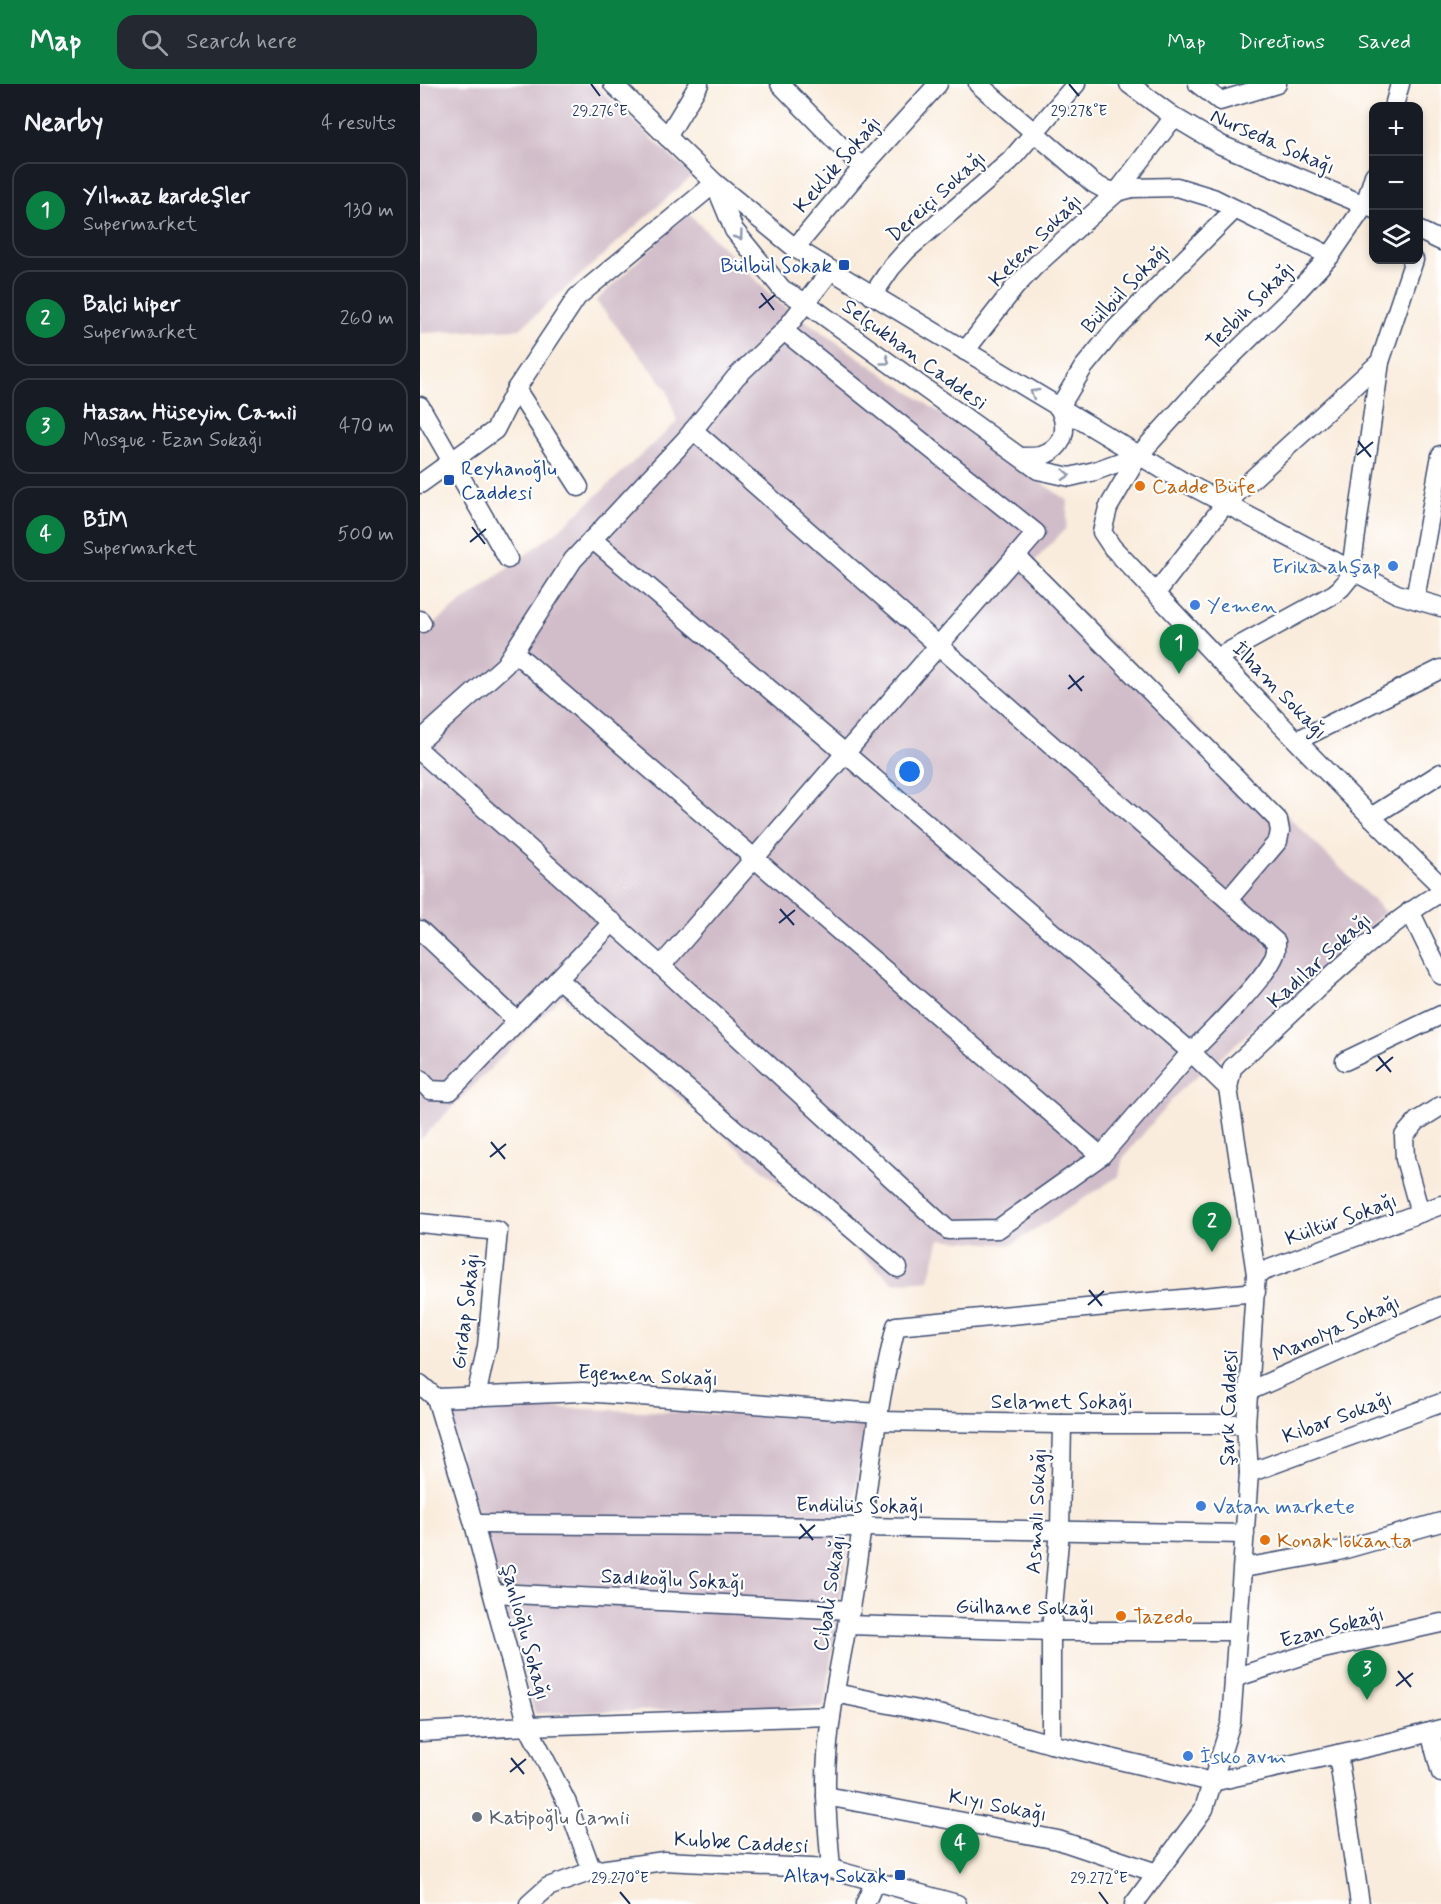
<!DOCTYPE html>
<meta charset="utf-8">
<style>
:root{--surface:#171b24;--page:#242831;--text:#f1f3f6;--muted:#9ea1a6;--line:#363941;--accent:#0b8043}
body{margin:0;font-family:Mynerve,sans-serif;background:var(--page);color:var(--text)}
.controls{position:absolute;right:18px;top:18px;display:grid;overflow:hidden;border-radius:12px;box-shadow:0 3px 9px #0003}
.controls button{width:54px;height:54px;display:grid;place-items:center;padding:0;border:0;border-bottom:2px solid var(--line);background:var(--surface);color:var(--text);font:30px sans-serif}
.you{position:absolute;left:490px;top:688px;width:21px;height:21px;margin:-15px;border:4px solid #fff;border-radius:50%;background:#1a73e8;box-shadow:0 0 0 9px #1a73e833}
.badge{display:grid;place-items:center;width:39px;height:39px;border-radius:50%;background:var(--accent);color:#fff;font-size:20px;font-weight:700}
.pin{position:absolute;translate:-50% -50px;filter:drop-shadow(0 2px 3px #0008)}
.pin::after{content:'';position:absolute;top:32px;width:21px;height:18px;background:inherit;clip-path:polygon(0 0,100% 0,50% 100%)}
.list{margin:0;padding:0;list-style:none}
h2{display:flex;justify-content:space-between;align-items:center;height:78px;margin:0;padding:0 24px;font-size:26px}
h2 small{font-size:20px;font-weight:400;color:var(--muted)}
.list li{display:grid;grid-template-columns:39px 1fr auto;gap:18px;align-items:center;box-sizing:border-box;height:96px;margin:0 12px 12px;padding:0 12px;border:2px solid var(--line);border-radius:18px}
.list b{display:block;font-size:22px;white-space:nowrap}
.list p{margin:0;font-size:20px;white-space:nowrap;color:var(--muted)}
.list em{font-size:20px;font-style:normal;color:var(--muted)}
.icon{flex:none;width:33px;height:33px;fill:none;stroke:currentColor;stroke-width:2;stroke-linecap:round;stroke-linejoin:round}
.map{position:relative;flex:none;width:1021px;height:1820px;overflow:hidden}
header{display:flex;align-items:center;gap:36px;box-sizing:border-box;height:84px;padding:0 30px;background:var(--accent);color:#fff}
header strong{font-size:28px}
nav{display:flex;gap:33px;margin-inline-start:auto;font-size:21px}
.search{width:420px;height:54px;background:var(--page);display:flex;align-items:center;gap:15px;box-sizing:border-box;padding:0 21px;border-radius:18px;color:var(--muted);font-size:22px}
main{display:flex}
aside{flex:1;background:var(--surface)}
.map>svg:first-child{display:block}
.industrial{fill:#d1bdc9}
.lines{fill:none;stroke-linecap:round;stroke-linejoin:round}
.minor-casing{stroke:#3c4b71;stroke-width:21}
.minor{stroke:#fff;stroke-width:18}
.oneway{stroke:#8d97ae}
.ticks{fill:none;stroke:#1b2f5e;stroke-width:2}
.transit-dot{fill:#1a4fb4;stroke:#fff;stroke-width:2}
.food-dot{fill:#e8710a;stroke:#fff;stroke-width:2}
.shop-dot{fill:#3f7fe0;stroke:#fff;stroke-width:2}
.worship-dot{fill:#6b7280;stroke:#fff;stroke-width:2}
.labels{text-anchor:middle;stroke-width:4.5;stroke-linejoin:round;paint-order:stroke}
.street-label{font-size:21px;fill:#1b2f5e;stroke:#fff}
.transit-label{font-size:21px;fill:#164399;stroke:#fff;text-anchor:end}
.food-label{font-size:21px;fill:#c56008;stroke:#fff;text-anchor:start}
.shop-label{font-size:21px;fill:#366cbe;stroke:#fff;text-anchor:start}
.worship-label{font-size:21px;fill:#5b616d;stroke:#fff;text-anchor:start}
.ticks-label{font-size:15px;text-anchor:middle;fill:#1b2f5e;stroke:#fff;stroke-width:4.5;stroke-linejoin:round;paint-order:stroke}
</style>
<header>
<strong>Map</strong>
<div class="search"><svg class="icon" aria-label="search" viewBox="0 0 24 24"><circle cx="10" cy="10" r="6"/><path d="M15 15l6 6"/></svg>Search here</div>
<nav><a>Map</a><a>Directions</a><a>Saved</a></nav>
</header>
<main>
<aside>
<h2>Nearby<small>4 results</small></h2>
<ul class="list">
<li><span class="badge">1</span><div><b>Yılmaz kardeşler</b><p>Supermarket</p></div><em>130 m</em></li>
<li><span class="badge">2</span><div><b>Balci hiper</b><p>Supermarket</p></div><em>260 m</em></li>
<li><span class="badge">3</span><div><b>Hasan Hüseyin Camii</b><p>Mosque · Ezan Sokağı</p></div><em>470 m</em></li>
<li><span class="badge">4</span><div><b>BİM</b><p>Supermarket</p></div><em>500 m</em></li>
</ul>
</aside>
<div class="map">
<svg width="1021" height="1820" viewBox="0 0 1021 1820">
<rect width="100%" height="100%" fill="#fff"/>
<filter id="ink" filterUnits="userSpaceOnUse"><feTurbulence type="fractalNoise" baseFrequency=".0167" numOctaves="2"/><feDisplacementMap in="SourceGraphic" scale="12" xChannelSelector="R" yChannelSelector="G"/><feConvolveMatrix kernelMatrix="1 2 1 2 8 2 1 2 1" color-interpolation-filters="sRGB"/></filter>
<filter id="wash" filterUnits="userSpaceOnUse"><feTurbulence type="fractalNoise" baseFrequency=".008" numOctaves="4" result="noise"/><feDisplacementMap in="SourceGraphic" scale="24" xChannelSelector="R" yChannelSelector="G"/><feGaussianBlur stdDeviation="1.35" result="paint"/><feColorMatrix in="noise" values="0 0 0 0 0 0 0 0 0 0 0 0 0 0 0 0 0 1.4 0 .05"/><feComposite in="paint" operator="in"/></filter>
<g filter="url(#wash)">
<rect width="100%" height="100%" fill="#f9ecdc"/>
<g class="industrial">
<polygon points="0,0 174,0 272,92 100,245 0,249"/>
<polygon points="268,129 358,218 648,417 646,444 612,480 965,828 803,971 760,1006 703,1074 699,1092 591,1161 520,1155 509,1196 474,1199 142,912 0,1056 0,550 140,445 257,338 247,305 176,217"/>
<polygon points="25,1320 446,1335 404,1623 115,1629"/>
</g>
</g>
<g filter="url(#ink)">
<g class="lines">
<defs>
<g id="minor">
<polyline points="193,0 295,99 375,164 411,186 762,397 977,510 1021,523"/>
<polyline points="360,0 442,84"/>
<polyline points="558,0 673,99 684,105 697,108 712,104 757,103 793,114 910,172"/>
<polyline points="709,0 754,33 801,61 954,125"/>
<polyline points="778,0 800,17 857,0"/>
<polyline points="974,22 980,0"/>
<polyline points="247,53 279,0"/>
<path d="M954 91 945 121 910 172 872 213 786 297 719 371 688 424 682 448 692 463C800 577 908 692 1021 802"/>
<polyline points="295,100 314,146 362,205 386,219 618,386 650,393 675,387 719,371"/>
<polyline points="998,146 1021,157"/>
<polyline points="375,164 442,84 518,0"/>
<polyline points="452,212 471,184 487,166 590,77 656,0"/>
<polyline points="545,267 595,203 615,182 697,108 754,33"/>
<polyline points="96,305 159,403"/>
<polyline points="0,322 88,475"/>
<path d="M601 373C607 373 615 373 621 372 645 364 649 344 639 324L663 284 695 245 815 125"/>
<polyline points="0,400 75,346 96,305 157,213 295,99"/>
<path d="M172 455 426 670 771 968C789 950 852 889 856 867 856 864 856 861 856 858L273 346"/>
<polyline points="596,472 858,736 860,747 858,757 808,816"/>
<polyline points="736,509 805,420 960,278"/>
<polyline points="995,515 1021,371"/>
<polyline points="0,536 2,539"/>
<polyline points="94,568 681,1072"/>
<polyline points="797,574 914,510 921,504 930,493 960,278 994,176"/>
<polyline points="878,656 1021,585"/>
<polyline points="0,657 85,581 153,476 266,355 316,293 364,247 411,186"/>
<polyline points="0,667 241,882 528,1146 578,1145 681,1072 771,968 808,1004"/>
<polyline points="951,733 1021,689"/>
<polyline points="990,827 1021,891"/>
<polyline points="0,846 97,937"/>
<polyline points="241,882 616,449 364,247"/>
<polyline points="138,895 478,1184"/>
<polyline points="925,977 1021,931"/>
<polyline points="0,995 10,1006 30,1007 193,838"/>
<polyline points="1000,1129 985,1075 984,1052 997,1037 1021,1022"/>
<polyline points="0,1139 78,1147 67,1262 56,1313"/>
<polyline points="836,1190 1021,1121"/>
<polyline points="0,1300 16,1314 163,1308 459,1329"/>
<polyline points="829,1307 1021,1222"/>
<polyline points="16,1314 54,1440 108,1642 147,1719 172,1787"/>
<polyline points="458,1337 642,1340 826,1340"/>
<polyline points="829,1389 1021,1319"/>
<polyline points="54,1440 442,1443 825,1450"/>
<polyline points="823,1484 915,1468 1021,1438"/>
<polyline points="73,1509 431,1526"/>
<polyline points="427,1541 631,1547 818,1547"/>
<polyline points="814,1594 903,1565 1021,1539"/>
<polyline points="415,1609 547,1636 631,1660 792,1698 976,1657 1021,1645"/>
<polyline points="0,1648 108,1642 411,1632"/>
<polyline points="1010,1648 1021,1689"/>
<polyline points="631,1660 631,1547 640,1446 642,1340"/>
<polyline points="918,1670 940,1820"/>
<polyline points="406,1712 638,1756 737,1789"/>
<path d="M411 1785C408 1747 404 1709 407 1672 411 1611 427 1552 435 1492 447 1409 456 1324 476 1242L836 1208"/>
<polyline points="109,1820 128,1803 172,1787 244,1777 411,1785 537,1820"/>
<polyline points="445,1820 455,1797"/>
<path d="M714 1820 784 1725 811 1638 829 1389 826 1340 836 1190 808 1004 812 984C879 923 943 855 1021 808"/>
</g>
</defs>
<use href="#minor" class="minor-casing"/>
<use href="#minor" class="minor"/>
</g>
<defs><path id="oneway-chevron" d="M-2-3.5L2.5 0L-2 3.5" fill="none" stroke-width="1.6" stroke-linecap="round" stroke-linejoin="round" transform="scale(1.5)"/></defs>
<g class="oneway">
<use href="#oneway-chevron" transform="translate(319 152) rotate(53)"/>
<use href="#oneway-chevron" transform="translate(466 277) rotate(36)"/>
<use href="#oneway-chevron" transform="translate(614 309) rotate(-149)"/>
<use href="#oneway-chevron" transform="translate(646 391) rotate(4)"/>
</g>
</g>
<path class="ticks" d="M171 0 180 12M649 0 659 12M341 209 354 226M339 224 355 211M938 357 951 373M937 371 953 358M52 443 65 460M50 458 66 445M649 591 662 607M648 605 664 592M360 825 374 841M359 839 375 826M958 972 971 988M956 987 973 973M71 1058 85 1075M70 1073 86 1060M669 1206 682 1222M668 1221 684 1207M380 1440 393 1456M379 1455 395 1441M978 1587 991 1603M976 1602 993 1589M91 1674 104 1690M90 1688 106 1675M200 1808 210 1820M679 1808 688 1820"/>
<g class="transit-dot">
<rect x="418" y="175" width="12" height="12" rx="3"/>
<rect x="23" y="390" width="12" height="12" rx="3"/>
<rect x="474" y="1785" width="12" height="12" rx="3"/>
</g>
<g class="food-dot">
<circle cx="720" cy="402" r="6"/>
<circle cx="845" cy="1456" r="6"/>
<circle cx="701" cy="1532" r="6"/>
</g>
<g class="shop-dot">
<circle cx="973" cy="482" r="6"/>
<circle cx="775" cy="521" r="6"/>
<circle cx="781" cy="1422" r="6"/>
<circle cx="768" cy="1672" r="6"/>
</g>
<circle class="worship-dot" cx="57" cy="1733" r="6"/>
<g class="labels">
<g class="street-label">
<text transform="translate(853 57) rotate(24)" y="7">Nurseda Sokağı</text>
<text transform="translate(417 80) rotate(-49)" y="7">Keklik Sokağı</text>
<text transform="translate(516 112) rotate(-42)" y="7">Dereiçi Sokağı</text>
<text transform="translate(615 156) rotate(-45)" y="7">Keten Sokağı</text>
<text transform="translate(705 204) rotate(-46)" y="7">Bülbül Sokağı</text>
<text transform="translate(830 221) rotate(-45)" y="7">Tesbih Sokağı</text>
<text transform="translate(495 270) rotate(36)" y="7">Selçukhan Caddesi</text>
<text transform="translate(860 606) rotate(46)" y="7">İlham Sokağı</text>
<text transform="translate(899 876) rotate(-42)" y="7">Kadılar Sokağı</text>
<text transform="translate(921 1135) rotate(-20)" y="7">Kültür Sokağı</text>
<text transform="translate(45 1227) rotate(-83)" y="7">Girdap Sokağı</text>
<text transform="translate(916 1244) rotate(-24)" y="7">Manolya Sokağı</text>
<text transform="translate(228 1291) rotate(3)" y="7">Egemen Sokağı</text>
<text x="642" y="1324">Selamet Sokağı</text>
<text transform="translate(808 1324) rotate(-88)" y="7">Şark Caddesi</text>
<text transform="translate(917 1333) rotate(-20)" y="7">Kibar Sokağı</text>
<text transform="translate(440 1421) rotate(1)" y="7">Endülüs Sokağı</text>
<text transform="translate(616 1427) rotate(-87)" y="7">Asmalı Sokağı</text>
<text transform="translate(253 1495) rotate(3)" y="7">Sadıkoğlu Sokağı</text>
<text transform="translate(409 1509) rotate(-81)" y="7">Cibali Sokağı</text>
<text transform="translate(605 1523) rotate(1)" y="7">Gülhane Sokağı</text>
<text transform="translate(912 1543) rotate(-15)" y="7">Ezan Sokağı</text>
<text transform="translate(106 1548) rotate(75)" y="7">Şanlıoğlu Sokağı</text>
<text transform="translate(578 1721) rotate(11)" y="7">Kıyı Sokağı</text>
<text transform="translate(321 1758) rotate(3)" y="7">Kubbe Caddesi</text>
</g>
<g class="transit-label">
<text x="412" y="188">Bülbül Sokak</text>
<text x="41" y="391" text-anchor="start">Reyhanoğlu<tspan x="41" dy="24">Caddesi</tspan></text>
<text x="468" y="1798">Altay Sokak</text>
</g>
<g class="food-label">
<text x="732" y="409">Cadde Büfe</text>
<text x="857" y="1463">Konak lokanta</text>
<text x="713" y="1539">Tazedo</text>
</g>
<g class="shop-label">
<text x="961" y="489" text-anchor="end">Erika ahşap</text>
<text x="787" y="528">Yemen</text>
<text x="793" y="1429">Vatan markete</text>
<text x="780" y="1679">İsko avm</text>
</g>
<g class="worship-label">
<text x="69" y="1740">Katipoğlu Camii</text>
</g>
</g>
<g class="ticks-label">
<text x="180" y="32">29.276°E</text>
<text x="659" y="32">29.278°E</text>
<text x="200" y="1799">29.270°E</text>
<text x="679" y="1799">29.272°E</text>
</g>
</svg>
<div class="controls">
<button>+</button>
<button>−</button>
<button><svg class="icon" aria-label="layers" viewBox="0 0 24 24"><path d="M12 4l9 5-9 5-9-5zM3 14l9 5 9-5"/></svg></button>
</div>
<div class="you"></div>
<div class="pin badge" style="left:759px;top:590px">1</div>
<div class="pin badge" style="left:792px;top:1168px">2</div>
<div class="pin badge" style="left:947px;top:1616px">3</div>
<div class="pin badge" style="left:540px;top:1790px">4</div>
</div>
</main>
